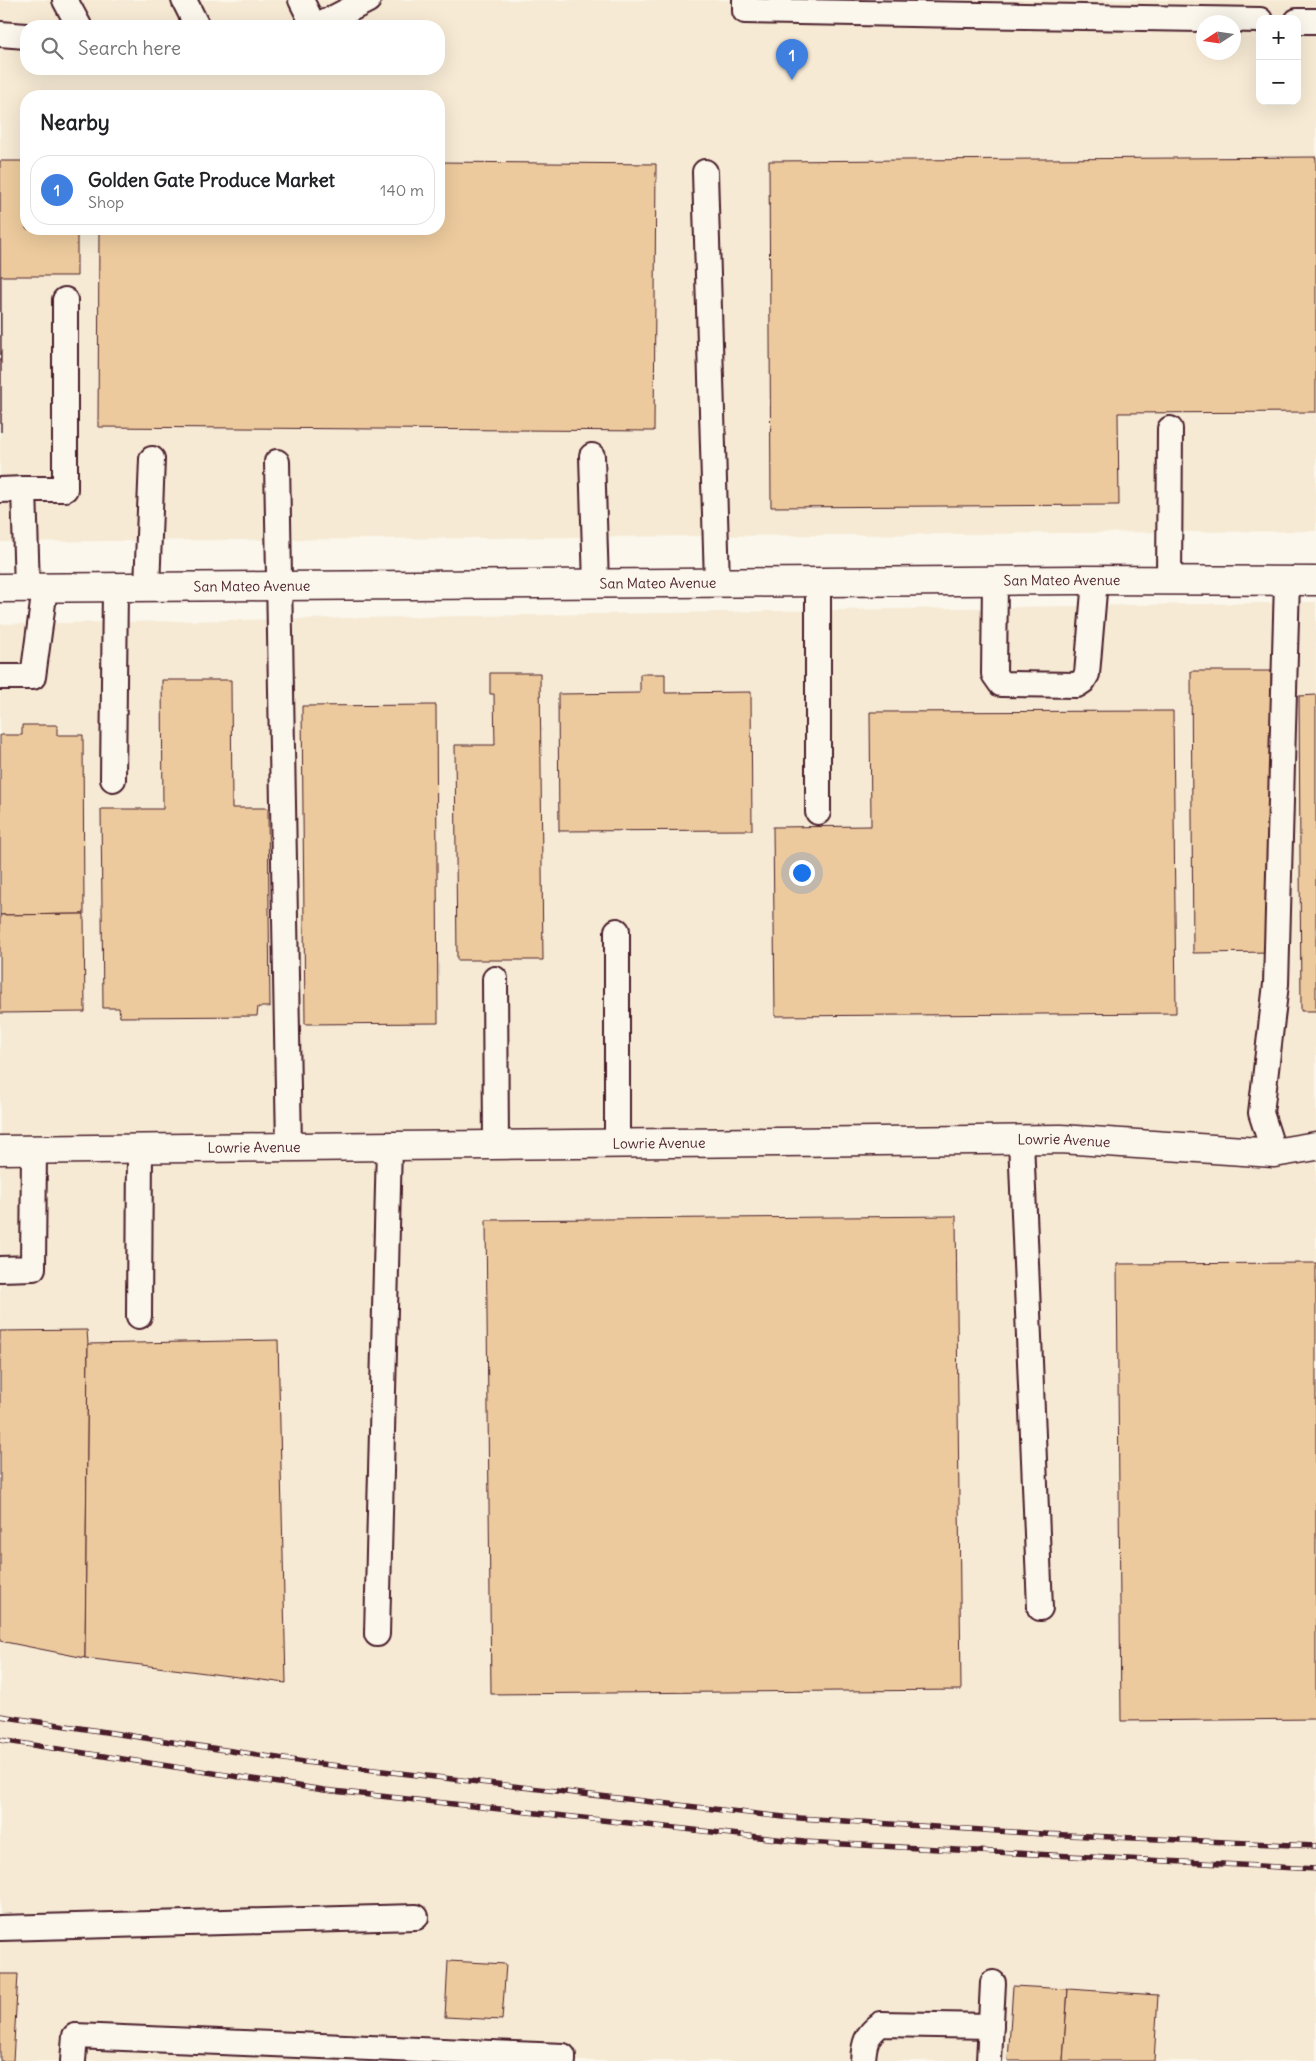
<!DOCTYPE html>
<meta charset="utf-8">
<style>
:root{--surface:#fff;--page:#f2f2f2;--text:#202124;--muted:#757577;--line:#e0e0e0;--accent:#ea580c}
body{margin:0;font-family:Delius,sans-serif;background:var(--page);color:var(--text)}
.controls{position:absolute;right:15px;top:15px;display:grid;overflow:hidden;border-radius:10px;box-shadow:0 5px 20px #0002}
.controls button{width:45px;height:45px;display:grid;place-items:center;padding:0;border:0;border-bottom:1px solid var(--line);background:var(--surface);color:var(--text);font:25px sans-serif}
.compass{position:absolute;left:1196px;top:15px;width:45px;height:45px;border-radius:50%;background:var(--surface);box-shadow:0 5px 20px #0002;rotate:258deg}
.you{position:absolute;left:801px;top:872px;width:18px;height:18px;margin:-12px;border:4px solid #fff;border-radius:50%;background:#1a73e8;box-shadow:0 0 0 8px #1a73e833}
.badge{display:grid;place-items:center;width:32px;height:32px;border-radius:50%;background:var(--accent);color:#fff;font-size:16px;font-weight:700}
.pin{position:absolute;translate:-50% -41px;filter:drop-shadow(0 1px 2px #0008)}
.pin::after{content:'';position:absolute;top:26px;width:18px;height:15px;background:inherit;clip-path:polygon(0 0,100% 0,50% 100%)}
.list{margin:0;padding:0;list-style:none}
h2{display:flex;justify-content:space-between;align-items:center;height:65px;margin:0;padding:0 20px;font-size:21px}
h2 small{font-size:16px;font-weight:400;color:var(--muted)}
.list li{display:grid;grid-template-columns:32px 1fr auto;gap:15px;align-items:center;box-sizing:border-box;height:70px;margin:0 10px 10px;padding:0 10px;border:1px solid var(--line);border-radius:20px}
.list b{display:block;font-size:19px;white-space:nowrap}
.list p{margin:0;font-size:16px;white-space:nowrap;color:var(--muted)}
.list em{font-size:16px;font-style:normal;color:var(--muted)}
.icon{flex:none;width:28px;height:28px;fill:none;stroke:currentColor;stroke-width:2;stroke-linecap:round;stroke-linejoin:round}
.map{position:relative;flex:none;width:1316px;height:2061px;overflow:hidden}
.search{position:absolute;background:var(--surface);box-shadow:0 5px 20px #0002;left:20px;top:20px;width:425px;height:55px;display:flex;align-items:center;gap:12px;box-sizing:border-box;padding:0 18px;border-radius:20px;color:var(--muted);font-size:19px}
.panel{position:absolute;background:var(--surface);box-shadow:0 5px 20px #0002;left:20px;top:90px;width:425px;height:145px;border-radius:20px}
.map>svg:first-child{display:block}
.built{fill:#f6ead4;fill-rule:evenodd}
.building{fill:#ecca9d;stroke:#4a1f2b}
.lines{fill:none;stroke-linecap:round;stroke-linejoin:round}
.lane-casing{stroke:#4a1f2b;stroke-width:28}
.street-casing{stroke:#4a1f2b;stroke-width:31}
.secondary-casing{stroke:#4a1f2b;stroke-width:31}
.lane{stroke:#fbf7ec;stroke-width:24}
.street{stroke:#fbf7ec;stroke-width:28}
.secondary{stroke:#fbf7ec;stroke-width:28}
.rail-casing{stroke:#4a1f2b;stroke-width:5.5}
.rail{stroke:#fbf7ec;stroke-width:4;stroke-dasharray:11;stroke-linecap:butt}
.labels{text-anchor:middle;stroke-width:4;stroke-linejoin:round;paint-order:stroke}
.street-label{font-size:14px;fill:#4a1f2b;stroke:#fbf7ec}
</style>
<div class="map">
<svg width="1316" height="2061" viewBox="0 0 1316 2061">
<rect width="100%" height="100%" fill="#fbf7ec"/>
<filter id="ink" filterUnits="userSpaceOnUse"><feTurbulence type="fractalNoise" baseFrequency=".02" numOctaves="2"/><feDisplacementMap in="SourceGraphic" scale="10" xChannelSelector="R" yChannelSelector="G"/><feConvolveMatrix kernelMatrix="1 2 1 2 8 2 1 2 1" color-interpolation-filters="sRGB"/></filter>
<g filter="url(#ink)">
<g class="built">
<path d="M0 0H1316V531L0 542ZM1260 19H1297V101H1260ZM1204 22H1234V52H1204ZM26 26H439V69H26ZM26 96H439V229H26Z"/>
<polygon points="1316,602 1316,2061 0,2061 0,624"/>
</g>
<g class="building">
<polygon points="1316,157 1316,412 1118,413 1119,505 771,507 769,161"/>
<polygon points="0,161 26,161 26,229 77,229 77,276 1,276 1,432"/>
<polygon points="439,162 656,164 654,431 98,427 99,229 439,229"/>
<polygon points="1191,671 1271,671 1274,952 1193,953"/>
<polygon points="490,673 540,673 543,960 457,960 455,745 495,745 494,694 490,694"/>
<polygon points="640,674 665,674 665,693 751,692 752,830 559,831 558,694 640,693"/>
<polygon points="162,680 231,680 232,808 268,808 270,1007 258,1007 257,1016 120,1017 119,1008 103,1008 101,809 163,809"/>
<polygon points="1316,695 1316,1011 1301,1011 1299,696"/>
<polygon points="436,705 438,1023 305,1024 302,706"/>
<polygon points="1173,711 1176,1013 775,1016 773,827 871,826 870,712"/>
<polygon points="22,725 57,725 57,735 83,735 84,914 0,915 0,735 22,735"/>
<polygon points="84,914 85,1012 0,1013 0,915"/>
<polygon points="956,1216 961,1690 491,1694 486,1220"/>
<polygon points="1316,1263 1316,1719 1121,1721 1117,1264"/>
<polygon points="87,1330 88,1344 85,1658 0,1641 0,1331"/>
<polygon points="278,1340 286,1683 85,1658 88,1344"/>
<polygon points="448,1961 506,1964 502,2020 445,2017"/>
<polygon points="0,1974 18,1974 13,2061 0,2061"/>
<polygon points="1013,1986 1068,1989 1063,2061 1008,2061"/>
<polygon points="1068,1989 1158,1995 1154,2061 1063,2061"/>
</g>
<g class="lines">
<defs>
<g id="lane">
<polyline points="65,0 79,26"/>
<polyline points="184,0 197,26"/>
<polyline points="301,0 314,26"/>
<polyline points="745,0 745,11 1260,20"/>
<polyline points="1297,21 1316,21"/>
<polyline points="318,26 368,0"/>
<polyline points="0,34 26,36"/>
<polyline points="705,172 717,583"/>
<polyline points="592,456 596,584"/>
<polyline points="277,462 289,1147"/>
<polyline points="24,489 65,489 65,300"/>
<polyline points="0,490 24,489 27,588"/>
<polyline points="1169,580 1170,429"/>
<polyline points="995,581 994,674 1001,684 1077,685 1083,681 1087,674 1095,580"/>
<polyline points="818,582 818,812"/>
<polyline points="147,587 152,459"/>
<polyline points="0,677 33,677 45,588"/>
<polyline points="113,779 115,588"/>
<polyline points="495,979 496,1145"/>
<polyline points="1021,1140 1040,1608"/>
<polyline points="617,1144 617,931"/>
<polyline points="1274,1153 1261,1113 1276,984 1287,581"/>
<polyline points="0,1269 33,1268 34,1150"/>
<polyline points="139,1316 140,1148"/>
<polyline points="377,1634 389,1146"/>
<polyline points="0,1928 416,1917"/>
<polyline points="73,2061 75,2036 563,2056 563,2061"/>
<path d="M863 2061C864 2043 866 2035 881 2024L991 2026"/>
<polyline points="989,2061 993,1983"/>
</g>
<g id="street">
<path id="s1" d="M0 1150 1061 1139 1274 1153 1316 1146"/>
</g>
<g id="secondary">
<path id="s2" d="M0 588 1080 580 1316 581"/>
</g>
</defs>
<use href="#lane" class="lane-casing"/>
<use href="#street" class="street-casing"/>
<use href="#secondary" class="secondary-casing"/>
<use href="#lane" class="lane"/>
<use href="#street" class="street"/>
<use href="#secondary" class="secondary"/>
<defs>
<g id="rail">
<polyline points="0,1716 304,1762 784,1817 1043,1834 1316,1846"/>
<polyline points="0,1740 324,1790 804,1842 1316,1869"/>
</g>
</defs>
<use href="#rail" class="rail-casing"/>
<use href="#rail" class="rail"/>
</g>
</g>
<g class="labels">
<g class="street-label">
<text dy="5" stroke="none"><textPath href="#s2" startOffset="1062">San Mateo Avenue</textPath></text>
<text dy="5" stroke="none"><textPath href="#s2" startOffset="658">San Mateo Avenue</textPath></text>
<text dy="5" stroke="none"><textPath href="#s2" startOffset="252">San Mateo Avenue</textPath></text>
<text dy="5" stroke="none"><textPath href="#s1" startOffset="1064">Lowrie Avenue</textPath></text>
<text dy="5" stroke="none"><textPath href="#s1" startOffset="659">Lowrie Avenue</textPath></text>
<text dy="5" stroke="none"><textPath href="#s1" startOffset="254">Lowrie Avenue</textPath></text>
</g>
</g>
</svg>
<div class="controls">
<button>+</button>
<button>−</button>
</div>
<svg class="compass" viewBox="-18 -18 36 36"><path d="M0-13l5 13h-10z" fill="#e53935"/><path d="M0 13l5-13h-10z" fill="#757577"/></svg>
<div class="you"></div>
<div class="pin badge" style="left:792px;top:80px;background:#3f7fe0">1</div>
<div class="search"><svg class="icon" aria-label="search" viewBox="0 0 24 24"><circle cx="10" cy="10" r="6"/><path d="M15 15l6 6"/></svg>Search here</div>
<section class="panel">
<h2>Nearby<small></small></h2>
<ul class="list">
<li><span class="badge" style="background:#3f7fe0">1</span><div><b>Golden Gate Produce Market</b><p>Shop</p></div><em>140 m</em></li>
</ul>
</section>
</div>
